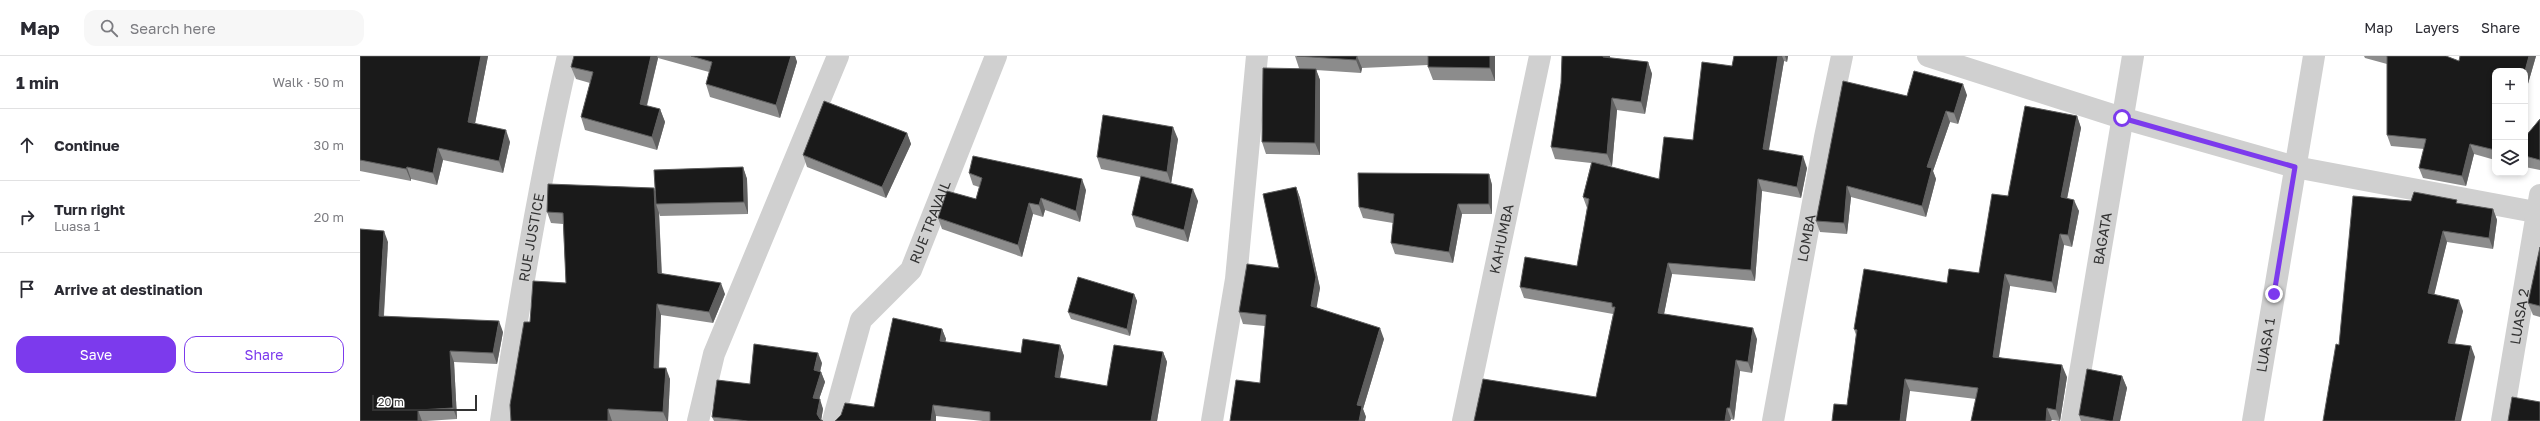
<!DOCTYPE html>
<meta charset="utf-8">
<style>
:root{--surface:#fff;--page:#f7f7f7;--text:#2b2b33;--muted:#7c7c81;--line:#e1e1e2;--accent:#7c3aed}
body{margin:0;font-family:"Golos Text",sans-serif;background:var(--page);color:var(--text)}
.controls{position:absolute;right:12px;top:12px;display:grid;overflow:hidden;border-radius:8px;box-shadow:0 2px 6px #0003}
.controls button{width:36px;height:36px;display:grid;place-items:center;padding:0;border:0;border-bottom:1px solid var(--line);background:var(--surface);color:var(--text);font:20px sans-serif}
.scale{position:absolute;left:12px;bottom:10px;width:105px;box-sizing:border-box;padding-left:4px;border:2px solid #333;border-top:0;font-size:11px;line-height:14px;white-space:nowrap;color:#333;-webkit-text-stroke:3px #fff;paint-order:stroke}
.stop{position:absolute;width:12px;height:12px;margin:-9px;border:3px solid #7c3aed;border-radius:50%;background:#fff}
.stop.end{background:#7c3aed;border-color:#fff;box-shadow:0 1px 4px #0008}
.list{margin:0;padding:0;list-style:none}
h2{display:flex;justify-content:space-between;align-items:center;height:52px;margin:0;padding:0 16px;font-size:17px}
h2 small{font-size:13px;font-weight:400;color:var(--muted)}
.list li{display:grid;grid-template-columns:26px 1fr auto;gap:12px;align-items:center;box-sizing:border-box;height:72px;padding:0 16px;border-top:1px solid var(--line)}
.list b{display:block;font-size:15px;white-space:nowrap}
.list p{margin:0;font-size:13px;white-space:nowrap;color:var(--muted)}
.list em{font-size:13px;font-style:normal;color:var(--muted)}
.actions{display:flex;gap:8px;padding:12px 16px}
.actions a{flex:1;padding:9px 0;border:1px solid var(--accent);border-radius:12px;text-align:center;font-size:14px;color:var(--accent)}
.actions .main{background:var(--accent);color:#fff}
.icon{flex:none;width:22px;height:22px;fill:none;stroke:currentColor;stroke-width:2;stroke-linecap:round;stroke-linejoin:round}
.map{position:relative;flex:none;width:2180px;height:365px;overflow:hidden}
header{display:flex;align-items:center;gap:24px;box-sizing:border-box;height:56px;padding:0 20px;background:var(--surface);border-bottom:1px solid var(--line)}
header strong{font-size:19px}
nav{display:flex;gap:22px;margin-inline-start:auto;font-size:14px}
.search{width:280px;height:36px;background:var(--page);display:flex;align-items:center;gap:10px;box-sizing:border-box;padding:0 14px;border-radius:12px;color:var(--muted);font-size:15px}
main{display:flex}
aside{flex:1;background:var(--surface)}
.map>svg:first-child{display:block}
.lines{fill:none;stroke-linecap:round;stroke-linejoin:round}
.minor{stroke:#d0d0d0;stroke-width:22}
.wall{fill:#8c8c8c}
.shaded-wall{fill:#5f5f5f}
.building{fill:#1a1a1a;stroke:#5f5f5f}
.route{stroke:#7c3aed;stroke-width:5}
.labels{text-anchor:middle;stroke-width:4;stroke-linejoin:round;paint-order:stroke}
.street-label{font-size:14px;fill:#333;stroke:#fff}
</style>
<header>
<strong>Map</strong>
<div class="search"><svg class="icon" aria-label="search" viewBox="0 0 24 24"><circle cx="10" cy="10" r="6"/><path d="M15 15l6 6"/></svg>Search here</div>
<nav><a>Map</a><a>Layers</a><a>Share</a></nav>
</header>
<main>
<aside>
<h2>1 min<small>Walk · 50 m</small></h2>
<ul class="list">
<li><svg class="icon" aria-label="ahead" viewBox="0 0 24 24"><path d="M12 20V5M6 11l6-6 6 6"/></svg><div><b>Continue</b></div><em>30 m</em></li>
<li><svg class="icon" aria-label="right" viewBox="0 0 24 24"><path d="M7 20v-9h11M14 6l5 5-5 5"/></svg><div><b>Turn right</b><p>Luasa 1</p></div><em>20 m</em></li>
<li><svg class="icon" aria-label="arrive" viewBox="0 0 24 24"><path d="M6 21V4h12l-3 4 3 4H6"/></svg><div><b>Arrive at destination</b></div></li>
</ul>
<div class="actions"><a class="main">Save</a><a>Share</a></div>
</aside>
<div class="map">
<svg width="2180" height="365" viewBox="0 0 2180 365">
<rect width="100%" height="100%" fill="#fff"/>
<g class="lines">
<g class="minor">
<polyline points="1568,0 1762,62 1935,111 2180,157"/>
<path id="s1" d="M141 365C160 243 180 121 208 0"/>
<polyline points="338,365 354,298 478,0"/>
<path id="s2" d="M473 365 501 264 551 214 636 0"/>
<polyline points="852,365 876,223 897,0"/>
<path id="s3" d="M1103 365 1180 0"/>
<path id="s4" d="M1413 365 1465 81 1482 0"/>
<path id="s5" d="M1712 365 1773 0"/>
<path id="s6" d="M1893 365 1954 0"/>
<path id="s7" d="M2142 365 2180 139"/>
</g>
</g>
<g class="wall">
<polygon points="0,0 128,0 115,67 150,86 143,117 83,104 77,129 51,123 51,125 0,115"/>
<polygon points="214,0 435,0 437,6 420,62 350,41 346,28 349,16 298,2 287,50 300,53 305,66 297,94 225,74 221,61 230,27 216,23 211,11"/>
<polygon points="935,0 1135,0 1135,25 1073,24 1068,11 1068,9 1002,12 1001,17 956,14 960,24 960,99 906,98 902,86 939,12"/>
<polygon points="1202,0 1250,0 1250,2 1288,6 1292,18 1285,58 1257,54 1252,110 1241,109 1299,123 1333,84 1372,10 1374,0 1428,0 1427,6 1424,5 1409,94 1447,112 1441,142 1402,135 1395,225 1312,218 1304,258 1397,283 1392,317 1380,315 1374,364 1371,363 1370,365 1114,365 1236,341 1253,258 1164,242 1160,231 1217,210 1227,152 1223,141 1231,107 1195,103 1191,91 1201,27"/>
<polygon points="2004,0 2086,0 2099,5 2176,0 2165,38 2165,15 2135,15 2135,104 2114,98 2106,130 2063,122 2059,112 2064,93 2031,90 2027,79 2027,8 2005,2"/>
<polygon points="1607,39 1598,68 1590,66 1573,115 1576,123 1566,161 1491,141 1487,178 1460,176 1456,165 1547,40"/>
<polygon points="1717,60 1721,72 1707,142 1719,155 1712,191 1704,189 1696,237 1650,230 1639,301 1707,321 1700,365 1692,364 1616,343 1550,335 1487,349 1496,279 1494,273 1587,227 1619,217 1648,140"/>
<polygon points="2180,63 2180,114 2165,111 2165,81"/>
<polygon points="547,77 551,88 526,142 447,111 443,99"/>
<polygon points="818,83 811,128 838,145 828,186 776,171 772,159 781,121 741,113 737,101"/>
<polygon points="383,111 387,123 388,158 300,160 299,157 302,218 365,238 353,267 301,259 299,312 310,323 308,365 151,365 170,266 206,227 203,168 191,167 187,156 295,135"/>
<polygon points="609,117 726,134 720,166 685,154 683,161 673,158 662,201 582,173 578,162 616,143 619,131 613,129"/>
<polygon points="1129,118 1132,129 1132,158 1102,158 1093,207 1035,198 1031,187 1033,167 1003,162 999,151"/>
<polygon points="936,131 940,142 960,232 956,251 1024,283 1003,353 1006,361 900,327 905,270 883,268 879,256 919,212"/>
<polygon points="2098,147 2133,153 2137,164 2133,193 2087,186 2074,238 2103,255 2095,288 2115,301 1979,289"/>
<polygon points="28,186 24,260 143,276 137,308 94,306 97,363 66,365 0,365"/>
<polygon points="2180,191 2180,261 2173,259 2168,247"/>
<polygon points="774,238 777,245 770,280 711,263 708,256"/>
<polygon points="582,273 586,283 585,286 661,297 700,289 704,300 700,322 747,330 803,296 807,306 797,365 623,365 576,360 576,365 475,365 481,359 514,351"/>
<polygon points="462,307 460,316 461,316 465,326 459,343 463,353 461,364 463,365 354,365 352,361 390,328"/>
<polygon points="1762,320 1767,332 1760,365 1721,365 1719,359"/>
</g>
<g class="shaded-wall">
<polygon points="121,0 128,0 113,78 108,66"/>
<polygon points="291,0 297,0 298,2 284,60 280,48"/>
<polygon points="431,0 435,0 437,6 420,62 416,49"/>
<polygon points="997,0 1002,12 1001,17 996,4"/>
<polygon points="1130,0 1135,0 1135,25 1130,12"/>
<polygon points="1243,0 1250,0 1247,13 1243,1"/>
<polygon points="1418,0 1422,0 1424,5 1407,104 1403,93"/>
<polygon points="1425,0 1428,0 1427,6"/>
<polygon points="2169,0 2176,0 2165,38 2165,15"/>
<polygon points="1288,6 1292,18 1285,58 1281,46"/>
<polygon points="956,13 960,24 960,99 955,87"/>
<polygon points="1603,28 1607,39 1598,68 1594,57"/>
<polygon points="1252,42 1257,54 1252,110 1247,98"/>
<polygon points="300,53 305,66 297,94 292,81"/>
<polygon points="1586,55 1590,66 1573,115 1576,123 1566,161 1562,150 1567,111"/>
<polygon points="1717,60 1721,72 1705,153 1701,141"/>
<polygon points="813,71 818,83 811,128 807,116"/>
<polygon points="146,74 150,86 143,117 139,105"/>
<polygon points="547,77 551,88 526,142 522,131"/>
<polygon points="2110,88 2114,98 2106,130 2102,120"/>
<polygon points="78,92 83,104 77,129 73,117"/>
<polygon points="1443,100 1447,112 1441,142 1437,131"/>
<polygon points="47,111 51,123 51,125 46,113"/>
<polygon points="383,111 387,123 388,158 384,146"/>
<polygon points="1129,118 1132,129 1132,158 1129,148"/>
<polygon points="722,123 726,134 720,166 716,155"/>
<polygon points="1398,123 1402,135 1395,225 1391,214"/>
<polygon points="1487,130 1491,141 1487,178 1484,167"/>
<polygon points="936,131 940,142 960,232 955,261 951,250"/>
<polygon points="294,132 298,143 296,148 299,157 302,229 298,217"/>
<polygon points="833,133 838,145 828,186 824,174"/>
<polygon points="681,142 685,154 683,161 679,149"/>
<polygon points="1714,144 1719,155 1712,191 1708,179"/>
<polygon points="669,147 673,158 662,201 658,189"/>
<polygon points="1098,148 1102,158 1093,207 1089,196"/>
<polygon points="2133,153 2137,164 2133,193 2129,182"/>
<polygon points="24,175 28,186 23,270 19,260"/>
<polygon points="2083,175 2087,186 2072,248 2068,237"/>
<polygon points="1700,178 1704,189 1696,237 1692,226"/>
<polygon points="1308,207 1312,218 1302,268 1298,257"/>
<polygon points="1645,218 1650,230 1637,312 1633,301"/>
<polygon points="361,227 365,238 353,267 349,256"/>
<polygon points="774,238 777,245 770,280 767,273"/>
<polygon points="2099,244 2103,255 2092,298 2088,287"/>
<polygon points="297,248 301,259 298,323 294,312"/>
<polygon points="139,265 143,276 137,308 133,297"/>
<polygon points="1020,272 1024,283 1003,353 1006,361 1005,365 999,365 997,349"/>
<polygon points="1393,272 1397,283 1392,317 1388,306"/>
<polygon points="582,273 586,283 583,295 580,285"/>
<polygon points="700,289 704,300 698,331 695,321"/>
<polygon points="2111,290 2115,301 2101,365 2095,365"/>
<polygon points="90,295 94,306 97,363 93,352"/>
<polygon points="803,296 807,306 797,365 791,365"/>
<polygon points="458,297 462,307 458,324 454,314"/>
<polygon points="1376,304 1380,315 1374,364 1370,352"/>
<polygon points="1702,309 1707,321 1700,365 1696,354"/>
<polygon points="306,312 310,323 308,365 307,365 303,356"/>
<polygon points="461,316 465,326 456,352 453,342"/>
<polygon points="1762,320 1767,332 1760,365 1753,365"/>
<polygon points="1545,323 1550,335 1546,365 1540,365"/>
<polygon points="460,343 463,353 461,365 457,358"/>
<polygon points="573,349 576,360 576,365 571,365"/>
<polygon points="1367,352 1371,363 1370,365 1365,365"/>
<polygon points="1687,352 1692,364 1691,365 1686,365"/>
<polygon points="248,353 252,365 248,365"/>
<polygon points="58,354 62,365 58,365"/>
</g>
<g class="building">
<polygon points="0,0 121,0 108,66 146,74 139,105 78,92 73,117 47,111 46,113 0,104"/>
<polygon points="214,0 291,0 280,48 300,53 292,81 221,61 233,16 211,11"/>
<polygon points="331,0 431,0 416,49 346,28 352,6"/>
<polygon points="937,0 997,0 996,4"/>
<polygon points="1068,0 1130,0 1130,12 1068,11"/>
<polygon points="1202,0 1243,0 1243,1 1288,6 1281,46 1252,42 1247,98 1191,91 1201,27"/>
<polygon points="1374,0 1418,0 1403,93 1443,100 1437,131 1398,123 1391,214 1308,207 1298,257 1393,272 1388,306 1376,304 1370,352 1367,352 1365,365 1114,365 1123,323 1236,341 1255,251 1252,251 1252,247 1160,231 1165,201 1217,210 1229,143 1223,141 1232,106 1299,123 1304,81 1333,84 1342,6 1372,10"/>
<polygon points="2027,0 2086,0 2099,5 2100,0 2169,0 2165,15 2135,15 2135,94 2110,88 2102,120 2059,112 2066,83 2027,79"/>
<polygon points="903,12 956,13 955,87 902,86"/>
<polygon points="1554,15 1603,28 1594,57 1586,55 1567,111 1572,112 1562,150 1487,130 1484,167 1456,165 1483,25 1547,40"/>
<polygon points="464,45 547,77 522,131 443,99"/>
<polygon points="1665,50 1717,60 1701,141 1714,144 1708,179 1700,178 1692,226 1645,218 1633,301 1702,309 1696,354 1687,352 1686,365 1611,365 1618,332 1545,323 1540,365 1472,365 1474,348 1487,349 1497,274 1494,273 1504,213 1587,227 1589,213 1619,217 1632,138 1648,140"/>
<polygon points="743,59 813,71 807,116 737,101"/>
<polygon points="2180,63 2180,104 2165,100 2165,81"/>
<polygon points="613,100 722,123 716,155 681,142 679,149 669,147 658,189 578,162 587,135 616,143 622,122 609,117"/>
<polygon points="383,111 384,146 296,148 294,114"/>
<polygon points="998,117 1129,118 1129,148 1098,148 1089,196 1031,187 1034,158 999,151"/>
<polygon points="781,120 833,133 824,174 772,159"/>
<polygon points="188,128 294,132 298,217 361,227 349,256 297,248 294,312 306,312 303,356 248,353 248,365 151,365 150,349 164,266 170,266 173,225 206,227 203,157 187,156"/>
<polygon points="936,131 956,221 951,250 1020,272 997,349 1002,350 999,365 870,365 876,324 900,327 906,259 879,256 887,208 919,212 903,138"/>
<polygon points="2054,136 2097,144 2096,147 2133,153 2129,182 2083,175 2068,237 2099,244 2088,287 2111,290 2095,365 1963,365 1976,288 1979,289 1993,140 2051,145"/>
<polygon points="0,173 24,175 19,260 139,265 133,297 90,295 93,352 58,354 58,365 0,365"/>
<polygon points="2180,191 2180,250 2168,247"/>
<polygon points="718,221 774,238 767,273 708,256"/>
<polygon points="533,262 582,273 580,285 661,297 663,283 700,289 695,321 747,330 754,289 803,296 791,365 630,365 630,356 573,349 571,365 475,365 481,359 485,347 514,351"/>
<polygon points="394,288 458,297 454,314 461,316 453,342 460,343 457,358 460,363 463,365 388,365 352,361 357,324 390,328"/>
<polygon points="1727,313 1762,320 1753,365 1750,365 1719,359"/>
<polygon points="2152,341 2180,346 2180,365 2148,365"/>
</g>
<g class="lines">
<polyline class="route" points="1762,62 1935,111 1914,238"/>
</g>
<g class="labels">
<g class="street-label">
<text dy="5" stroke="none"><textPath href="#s2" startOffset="227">RUE TRAVAIL</textPath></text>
<text dy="5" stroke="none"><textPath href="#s1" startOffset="186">RUE JUSTICE</textPath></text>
<text dy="5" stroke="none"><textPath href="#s3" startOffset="186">KAHUMBA</textPath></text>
<text dy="5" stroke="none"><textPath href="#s4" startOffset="186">LOMBA</textPath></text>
<text dy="5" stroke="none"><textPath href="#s5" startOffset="185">BAGATA</textPath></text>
<text dy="5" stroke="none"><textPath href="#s7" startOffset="106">LUASA 2</textPath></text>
<text dy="5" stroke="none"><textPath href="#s6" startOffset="77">LUASA 1</textPath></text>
</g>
</g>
</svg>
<div class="controls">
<button>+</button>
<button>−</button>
<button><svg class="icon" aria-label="layers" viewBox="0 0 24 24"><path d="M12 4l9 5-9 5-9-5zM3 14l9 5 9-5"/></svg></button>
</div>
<div class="scale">20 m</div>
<div class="stop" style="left:1762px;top:62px"></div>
<div class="stop end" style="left:1914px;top:238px"></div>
</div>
</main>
